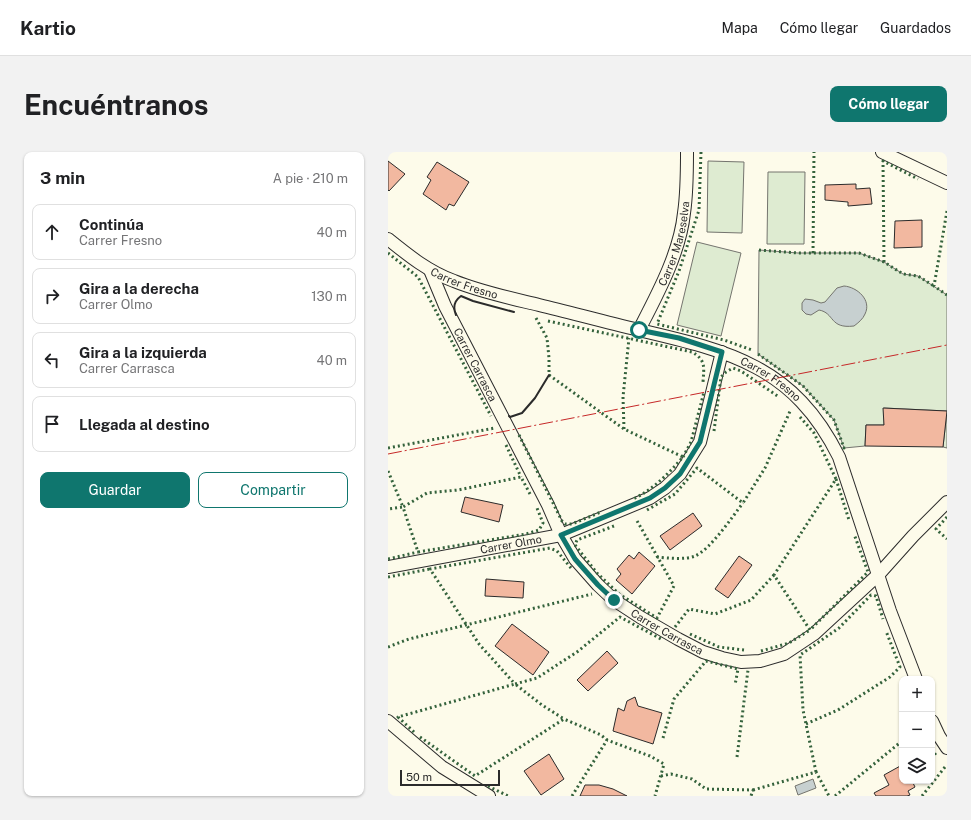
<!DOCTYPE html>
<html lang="es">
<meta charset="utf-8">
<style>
:root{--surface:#fff;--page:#f2f2f2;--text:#202124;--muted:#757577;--line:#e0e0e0;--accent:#0f766e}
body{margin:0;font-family:"Public Sans",sans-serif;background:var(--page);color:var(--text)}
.controls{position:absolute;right:12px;bottom:12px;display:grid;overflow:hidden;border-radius:8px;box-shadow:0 1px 3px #0004}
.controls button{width:36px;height:36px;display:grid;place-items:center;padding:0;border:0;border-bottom:1px solid var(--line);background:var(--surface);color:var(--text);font:20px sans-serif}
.scale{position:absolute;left:12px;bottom:10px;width:100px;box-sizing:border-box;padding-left:4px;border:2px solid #2b2b2b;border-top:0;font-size:11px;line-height:14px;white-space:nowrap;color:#2b2b2b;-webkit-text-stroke:3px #fdfbea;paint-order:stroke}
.stop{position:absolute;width:12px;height:12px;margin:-9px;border:3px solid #0f766e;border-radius:50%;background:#fff}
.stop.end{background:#0f766e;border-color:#fff;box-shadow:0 1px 4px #0008}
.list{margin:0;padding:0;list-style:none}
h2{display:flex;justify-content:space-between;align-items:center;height:52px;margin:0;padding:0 16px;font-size:17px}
h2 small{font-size:13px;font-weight:400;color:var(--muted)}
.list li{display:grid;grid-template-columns:26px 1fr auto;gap:12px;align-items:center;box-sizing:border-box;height:56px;margin:0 8px 8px;padding:0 8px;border:1px solid var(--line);border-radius:8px}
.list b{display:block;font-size:15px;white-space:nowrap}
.list p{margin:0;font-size:13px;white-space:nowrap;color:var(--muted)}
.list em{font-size:13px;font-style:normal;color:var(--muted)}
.actions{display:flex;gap:8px;padding:12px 16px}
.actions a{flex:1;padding:9px 0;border:1px solid var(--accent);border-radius:8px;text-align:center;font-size:14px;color:var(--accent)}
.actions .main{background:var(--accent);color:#fff}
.icon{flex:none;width:22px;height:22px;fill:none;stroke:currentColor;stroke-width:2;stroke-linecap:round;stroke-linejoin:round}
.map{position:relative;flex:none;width:559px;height:644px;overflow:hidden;border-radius:8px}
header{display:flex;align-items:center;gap:24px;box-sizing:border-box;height:56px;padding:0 20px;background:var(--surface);border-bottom:1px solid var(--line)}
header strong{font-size:19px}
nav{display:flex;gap:22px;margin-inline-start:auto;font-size:14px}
.intro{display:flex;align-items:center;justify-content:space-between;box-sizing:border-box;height:96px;padding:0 24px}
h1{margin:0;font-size:28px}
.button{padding:10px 18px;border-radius:8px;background:var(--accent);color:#fff;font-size:14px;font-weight:700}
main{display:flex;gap:24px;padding:0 24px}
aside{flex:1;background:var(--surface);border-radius:8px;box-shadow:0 1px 3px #0004}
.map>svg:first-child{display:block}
.green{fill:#deebd1;stroke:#74746e}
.water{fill:#c7d0d0;stroke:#74746e}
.building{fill:#f2b8a0;stroke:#2b2b2b}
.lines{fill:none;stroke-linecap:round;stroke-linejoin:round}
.street-casing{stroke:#2b2b2b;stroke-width:14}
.street{stroke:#fdfbea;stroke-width:12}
.hedge{stroke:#34623c;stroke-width:3;stroke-dasharray:2 3;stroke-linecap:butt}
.wall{stroke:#2b2b2b;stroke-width:2}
.power{stroke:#c62828;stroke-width:1;stroke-dasharray:14 3 2 3;stroke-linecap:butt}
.route{stroke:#0f766e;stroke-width:5}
.labels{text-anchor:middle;stroke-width:3;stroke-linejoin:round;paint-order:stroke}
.street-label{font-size:11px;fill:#2b2b2b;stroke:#fdfbea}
</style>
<header>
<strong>Kartio</strong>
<nav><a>Mapa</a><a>Cómo llegar</a><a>Guardados</a></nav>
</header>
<div class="intro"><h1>Encuéntranos</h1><a class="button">Cómo llegar</a></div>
<main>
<aside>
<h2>3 min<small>A pie · 210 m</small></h2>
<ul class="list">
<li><svg class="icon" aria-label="ahead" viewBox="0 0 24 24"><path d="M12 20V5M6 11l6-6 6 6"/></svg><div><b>Continúa</b><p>Carrer Fresno</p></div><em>40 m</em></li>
<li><svg class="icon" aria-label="right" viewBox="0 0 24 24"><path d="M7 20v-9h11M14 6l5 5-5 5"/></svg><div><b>Gira a la derecha</b><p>Carrer Olmo</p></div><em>130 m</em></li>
<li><svg class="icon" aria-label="left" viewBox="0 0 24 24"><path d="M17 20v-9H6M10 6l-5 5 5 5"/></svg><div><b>Gira a la izquierda</b><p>Carrer Carrasca</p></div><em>40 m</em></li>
<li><svg class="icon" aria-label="arrive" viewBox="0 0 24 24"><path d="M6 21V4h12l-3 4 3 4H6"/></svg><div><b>Llegada al destino</b></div></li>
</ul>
<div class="actions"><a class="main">Guardar</a><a>Compartir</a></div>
</aside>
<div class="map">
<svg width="559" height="644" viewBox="0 0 559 644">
<rect width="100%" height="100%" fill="#fdfbea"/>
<g class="green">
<polygon points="320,9 356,10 354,81 319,80"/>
<polygon points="380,20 417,20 416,92 379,92"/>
<polygon points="309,90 353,101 333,184 289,173"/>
<polygon points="371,98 410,101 471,101 496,110 515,122 530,124 559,143 559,296 555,295 559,259 496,256 496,273 478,273 477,294 456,296 446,268 415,234 370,202"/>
</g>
<g class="water">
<path d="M456 134C469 135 484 148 477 162 475 167 470 171 466 174 441 177 447 161 431 158L423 163 418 162 414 158V151L417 147 425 148 433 151 437 150 449 136Z"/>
<polygon points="425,627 428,636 410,643 407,634"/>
</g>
<g class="building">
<polygon points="0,9 17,22 1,39 0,38"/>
<polygon points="49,10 81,30 66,54 61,52 58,58 35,42 43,28 39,25"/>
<polygon points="468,32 468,37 482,36 484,52 460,54 460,50 437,48 437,33"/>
<polygon points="534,68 534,95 506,96 507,69"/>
<polygon points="495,256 559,259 555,295 477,294 478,273 496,273"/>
<polygon points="77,345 115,353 111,370 73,360"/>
<polygon points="305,361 314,374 282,398 272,384"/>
<polygon points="251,400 267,414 244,442 228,428 233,422 229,417 241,403 246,407"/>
<polygon points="351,404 364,413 340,446 327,437"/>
<polygon points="98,427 136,430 135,446 97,444"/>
<polygon points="124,472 161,500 145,523 107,494"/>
<polygon points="219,499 230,511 200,539 189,528"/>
<polygon points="247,545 250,554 274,561 265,592 225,579 230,556 236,559 239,549"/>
<polygon points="161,602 176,627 153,643 136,619"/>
<polygon points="514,613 514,629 524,629 527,635 520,639 522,643 519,644 488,644 486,641 501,633 496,623"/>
<polygon points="197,633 211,633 225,637 239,644 192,644"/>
</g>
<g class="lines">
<defs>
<g id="street">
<polyline points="494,0 559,31"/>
<path id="s1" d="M0 87C21 104 41 120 66 129 93 140 122 146 151 153 184 161 217 170 251 178 341 199 406 214 451 305L502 459 528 527"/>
<path id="s2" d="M42 118 57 154 160 353 173 383 187 407 210 433 226 448 252 465 290 487 315 500 334 506 353 510 372 509 396 502 426 482 491 422 525 384 559 350"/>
<path id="s3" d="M251 178C269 143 292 101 296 61 299 41 299 20 299 0"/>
<path id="s4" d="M0 415 173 383 262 346 277 336 292 322 312 290 334 200"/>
<polyline points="0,569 54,615 101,644"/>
<polyline points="544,569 551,584 559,596"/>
</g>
</defs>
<use href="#street" class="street-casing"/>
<use href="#street" class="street"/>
<g class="hedge">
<polyline points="313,0 311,58 291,119 269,172 336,188 364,198"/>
<polyline points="559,59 546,134 559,143"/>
<polyline points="371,98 410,101 471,101 496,110 515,122 530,124 546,134"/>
<polyline points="0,101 30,125 103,264"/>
<polyline points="425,101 426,0"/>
<polyline points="496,110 495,9 530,27"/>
<path d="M148 166 159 186 161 206V223L236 277 295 305C280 322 265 338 245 347"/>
<path d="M160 169 304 200C318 208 316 215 315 230"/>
<polyline points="370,202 415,234 446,268 456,296 458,295"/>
<polyline points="412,265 426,281 448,327 386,423 422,478 480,420 466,382"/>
<polyline points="236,277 235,245 241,186"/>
<polyline points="326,279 333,225 338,220 345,216 353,219 391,245"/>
<polyline points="131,283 174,369 177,372 184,372 213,360"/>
<polyline points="118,293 133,325"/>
<polyline points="0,296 107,276"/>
<polyline points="295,305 303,290 316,240"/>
<polyline points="0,319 15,355 0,357"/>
<polyline points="448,327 461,368"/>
<polyline points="142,342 133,325 70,338 39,341 15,355 30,400 138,382 151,378 155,371 149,356"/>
<polyline points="259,358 287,342 309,316 355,351 377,316 403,257"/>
<polyline points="559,365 548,377 559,387"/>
<polyline points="226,374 189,388 187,393 209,421 231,442 269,466 286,434 248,367"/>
<path d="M269 405C279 406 298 408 307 404 323 397 344 365 355 351"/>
<polyline points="0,407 30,400"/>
<polyline points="183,416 169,399 162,396 42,417 91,492 127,532 149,526 189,500 232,465 273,487"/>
<polyline points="0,425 42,417"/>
<polyline points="287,475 301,457 327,462 363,448 386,423"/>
<polyline points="302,482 331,495 356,498"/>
<polyline points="0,495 21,487 204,442"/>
<polyline points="373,499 401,491 422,478"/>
<polyline points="418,572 450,558 502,525 512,515 498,479"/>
<polyline points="26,580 10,565 127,532 154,553 176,567"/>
<polyline points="32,585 87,624 176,567 213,583 219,588"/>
<polyline points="275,586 286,547 318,509 350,517 347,533"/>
<polyline points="544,597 549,605"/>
<polyline points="349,605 360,518"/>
<polyline points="428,620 415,558 412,503 451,476 483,443 488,444 495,467"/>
<polyline points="273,624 283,622 304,627 318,637 365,638 363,644"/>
<polyline points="100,634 120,644"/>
<polyline points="365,638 428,620 441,644"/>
<polyline points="184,644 219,588 262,604 276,612 267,644"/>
<polyline points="447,644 514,589"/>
<polyline points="534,644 557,615"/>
</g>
<g class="wall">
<path d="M68 163C65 156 66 149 73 144L85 149 126 160"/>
<polyline points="121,264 122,265 134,261 147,246 161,223"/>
</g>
<polyline class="power" points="0,302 559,193"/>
</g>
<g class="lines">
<polyline class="route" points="226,448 210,433 187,407 173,383 262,346 277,336 292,322 312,290 334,200 291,186 251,178"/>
</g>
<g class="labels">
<g class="street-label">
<text dy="4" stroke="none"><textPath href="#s3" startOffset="94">Carrer Mareselva</textPath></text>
<text dy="4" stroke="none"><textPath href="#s1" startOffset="89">Carrer Fresno</textPath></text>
<text dy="4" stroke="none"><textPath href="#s2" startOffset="105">Carrer Carrasca</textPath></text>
<text dy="4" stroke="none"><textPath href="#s1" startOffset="412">Carrer Fresno</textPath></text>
<text dy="4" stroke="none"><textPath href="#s4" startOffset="125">Carrer Olmo</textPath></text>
<text dy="4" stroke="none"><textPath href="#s2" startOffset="442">Carrer Carrasca</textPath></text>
</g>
</g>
</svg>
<div class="controls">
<button>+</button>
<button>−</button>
<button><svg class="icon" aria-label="layers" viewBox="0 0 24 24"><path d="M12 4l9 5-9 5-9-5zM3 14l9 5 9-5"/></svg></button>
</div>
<div class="scale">50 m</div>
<div class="stop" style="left:251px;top:178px"></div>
<div class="stop end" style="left:226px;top:448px"></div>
</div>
</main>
